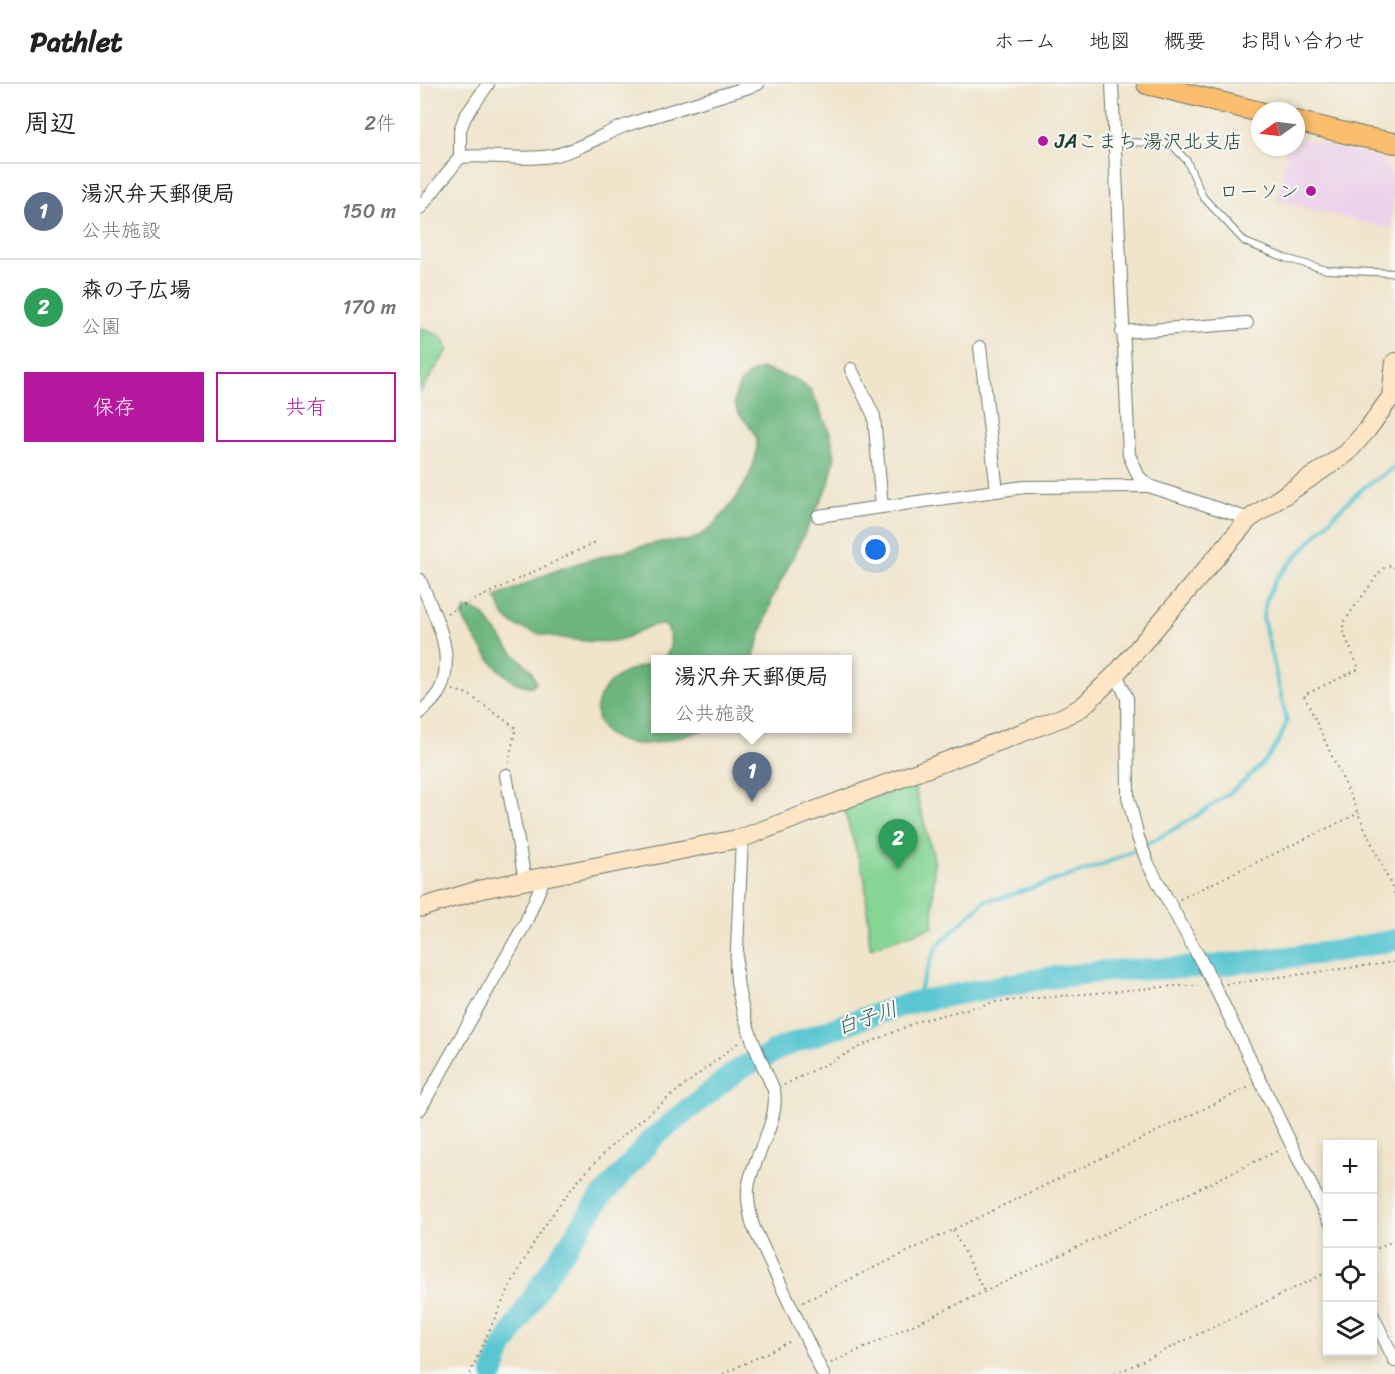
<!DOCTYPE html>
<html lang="ja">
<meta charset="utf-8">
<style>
:root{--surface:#fff;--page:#f6f6f6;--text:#222;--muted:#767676;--line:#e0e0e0;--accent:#b5179e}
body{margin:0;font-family:Sriracha,"Klee One",sans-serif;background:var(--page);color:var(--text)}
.controls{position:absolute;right:18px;bottom:18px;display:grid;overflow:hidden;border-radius:0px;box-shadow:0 3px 9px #0003}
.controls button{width:54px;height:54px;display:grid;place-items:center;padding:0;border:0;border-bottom:2px solid var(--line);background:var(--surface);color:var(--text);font:30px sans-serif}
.compass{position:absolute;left:831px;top:18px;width:54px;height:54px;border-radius:50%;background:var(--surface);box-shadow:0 3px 9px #0003;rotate:256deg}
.you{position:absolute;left:456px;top:466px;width:21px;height:21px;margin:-15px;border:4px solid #fff;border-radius:50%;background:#1a73e8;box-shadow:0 0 0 9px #1a73e833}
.badge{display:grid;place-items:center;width:39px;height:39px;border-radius:50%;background:var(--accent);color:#fff;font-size:20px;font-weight:700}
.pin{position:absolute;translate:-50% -50px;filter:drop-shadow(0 2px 3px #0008)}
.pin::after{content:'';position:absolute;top:32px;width:21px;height:18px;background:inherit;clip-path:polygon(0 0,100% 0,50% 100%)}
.popup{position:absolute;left:231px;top:571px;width:201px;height:78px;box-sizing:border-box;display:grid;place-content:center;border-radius:0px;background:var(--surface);filter:drop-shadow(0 2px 4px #0005);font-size:20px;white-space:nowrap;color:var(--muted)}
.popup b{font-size:22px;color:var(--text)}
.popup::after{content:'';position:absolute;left:50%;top:100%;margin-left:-12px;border:12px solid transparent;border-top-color:var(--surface)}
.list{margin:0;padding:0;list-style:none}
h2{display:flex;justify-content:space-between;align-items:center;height:78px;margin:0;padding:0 24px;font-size:26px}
h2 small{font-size:20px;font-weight:400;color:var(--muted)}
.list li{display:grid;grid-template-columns:39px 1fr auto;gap:18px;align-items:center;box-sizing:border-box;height:96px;padding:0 24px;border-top:2px solid var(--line)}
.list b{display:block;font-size:22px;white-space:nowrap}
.list p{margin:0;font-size:20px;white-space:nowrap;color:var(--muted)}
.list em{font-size:20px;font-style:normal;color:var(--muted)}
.actions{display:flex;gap:12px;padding:18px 24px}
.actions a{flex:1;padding:14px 0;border:2px solid var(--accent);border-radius:0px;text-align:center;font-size:21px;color:var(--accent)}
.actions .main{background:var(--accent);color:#fff}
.icon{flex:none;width:33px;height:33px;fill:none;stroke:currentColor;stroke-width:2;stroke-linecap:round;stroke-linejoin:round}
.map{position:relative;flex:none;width:975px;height:1290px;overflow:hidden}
header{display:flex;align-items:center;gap:36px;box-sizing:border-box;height:84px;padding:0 30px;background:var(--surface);border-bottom:2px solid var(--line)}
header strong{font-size:28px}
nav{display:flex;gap:33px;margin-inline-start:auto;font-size:21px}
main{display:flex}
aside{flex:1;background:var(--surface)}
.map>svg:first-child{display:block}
.built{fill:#ecd1ea}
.green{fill:#86d595;stroke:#528964;stroke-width:1.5}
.forest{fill:#6cb67e;stroke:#467a59;stroke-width:1.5}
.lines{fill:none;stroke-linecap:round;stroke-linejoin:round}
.stream{stroke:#5ac6d2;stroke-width:4}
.river{stroke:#5ac6d2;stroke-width:22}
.lane-casing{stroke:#687769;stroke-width:8}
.street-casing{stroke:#687769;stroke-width:14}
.secondary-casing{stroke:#687769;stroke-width:20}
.primary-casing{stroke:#687769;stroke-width:22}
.path{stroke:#687769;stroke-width:2;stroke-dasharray:1.5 4.5;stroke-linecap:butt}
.lane{stroke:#fff;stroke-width:6}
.street{stroke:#fff;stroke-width:12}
.secondary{stroke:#fde5c5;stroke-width:18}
.primary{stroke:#fbbd6e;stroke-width:20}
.poi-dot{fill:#b5179e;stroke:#f6f6f2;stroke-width:2}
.labels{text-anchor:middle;stroke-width:4.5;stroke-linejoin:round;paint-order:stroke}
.poi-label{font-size:20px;fill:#1f3d34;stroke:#f6f6f2;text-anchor:start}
.water-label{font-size:21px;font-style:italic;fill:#2e5f5c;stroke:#f6f6f2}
</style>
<header>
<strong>Pathlet</strong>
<nav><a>ホーム</a><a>地図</a><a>概要</a><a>お問い合わせ</a></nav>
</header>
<main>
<aside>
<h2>周辺<small>2件</small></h2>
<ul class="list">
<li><span class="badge" style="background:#5c6f8a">1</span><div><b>湯沢弁天郵便局</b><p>公共施設</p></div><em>150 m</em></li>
<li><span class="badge" style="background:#2e9e5b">2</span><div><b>森の子広場</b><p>公園</p></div><em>170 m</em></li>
</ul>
<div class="actions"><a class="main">保存</a><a>共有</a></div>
</aside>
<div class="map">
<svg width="975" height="1290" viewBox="0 0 975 1290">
<rect width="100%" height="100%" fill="#f6f6f2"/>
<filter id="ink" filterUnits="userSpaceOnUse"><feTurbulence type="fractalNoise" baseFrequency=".0167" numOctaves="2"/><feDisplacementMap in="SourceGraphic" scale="12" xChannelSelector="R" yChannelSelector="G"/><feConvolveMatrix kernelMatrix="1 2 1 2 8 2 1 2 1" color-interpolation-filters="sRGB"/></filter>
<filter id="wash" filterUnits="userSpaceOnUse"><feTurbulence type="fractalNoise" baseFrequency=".008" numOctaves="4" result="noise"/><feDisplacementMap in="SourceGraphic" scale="24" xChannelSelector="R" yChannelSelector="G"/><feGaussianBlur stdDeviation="1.35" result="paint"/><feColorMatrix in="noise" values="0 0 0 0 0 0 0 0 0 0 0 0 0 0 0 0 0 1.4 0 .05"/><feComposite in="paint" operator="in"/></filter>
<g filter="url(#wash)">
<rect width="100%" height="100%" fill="#f0e4cb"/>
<polygon class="built" points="876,54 961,74 975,96 971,145 858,117 867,63 876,63"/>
<g class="green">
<polygon points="0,244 23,253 28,266 0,308"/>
<polygon points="494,701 514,775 513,843 450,864 445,795 423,723"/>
</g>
<g class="forest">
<path d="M342 285 375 295 391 306 410 349 415 372 409 400 353 513 333 575H242C253 567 252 553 246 542 228 536 215 553 198 556 175 561 107 552 89 537 82 531 79 522 76 513 101 503 126 489 152 481 181 472 211 465 241 458 251 456 263 459 273 455 283 451 291 444 298 436 316 417 337 387 337 360 338 338 304 332 318 304 324 292 330 289 342 285Z"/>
<path d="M45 525H53L63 530 89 565 111 586 116 598 112 602C83 604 55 555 42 533Z"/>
<path d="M236 578V644L287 645C265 652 229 665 205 658 168 649 169 614 197 593 207 585 224 582 236 578Z"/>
</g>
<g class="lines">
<path class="stream" d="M494 918 517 862 566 816 581 814C614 803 648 793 681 781 731 761 814 715 848 673 857 662 863 649 867 637L843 534 846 515 856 495 919 426 943 404 975 383"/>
<polyline class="river" points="73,1290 82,1265 121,1200 178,1117 233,1054 320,984 344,974 360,964 431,938 494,918 626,894 688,887 782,883 912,868 975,856"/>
</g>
</g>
<g filter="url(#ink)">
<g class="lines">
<defs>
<polyline id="lane" points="695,58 745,59 753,62 767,77 783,113 825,158 865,174 907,186 975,189"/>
<g id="street">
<polyline points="692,0 709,371 719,393 729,402 829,435"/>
<path d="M40 73C70 70 101 77 131 72 158 67 182 50 207 41 250 26 295 14 338 0"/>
<polyline points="0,124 40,73 40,46 45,33 68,0"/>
<polyline points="702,248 827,239"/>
<polyline points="560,263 577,407"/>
<polyline points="431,285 454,332 462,423"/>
<polyline points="398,432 604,403 729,402"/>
<path d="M0 496C13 529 36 567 21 604 17 614 8 621 0 629"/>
<polyline points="696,590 707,614 708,713 718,753 728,780 792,897 908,1136"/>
<polyline points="86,691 105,796"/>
<path d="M322 754 316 886C319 929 336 967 354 1006 360 1040 332 1072 328 1105 327 1118 330 1130 333 1142L403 1290"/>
<polyline points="0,1025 105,840 125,792"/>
<polyline points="952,1230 975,1277"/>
</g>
<polyline id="secondary" points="0,824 62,805 322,754 641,634 662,623 696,590 829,435 927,369 947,346 971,313 975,278"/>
<g id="primary">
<polyline points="727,0 840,28"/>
<polyline points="876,37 942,53 975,59"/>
</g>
</defs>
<use href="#lane" class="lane-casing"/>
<use href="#street" class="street-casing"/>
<use href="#secondary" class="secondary-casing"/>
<use href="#primary" class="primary-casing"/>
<g class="path">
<polyline points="975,484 971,481 962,485 923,539 924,549 939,585 884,611 975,810"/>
<polyline points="27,529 176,458"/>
<polyline points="33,606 48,610 96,644 88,680"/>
<polyline points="760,815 939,729"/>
<polyline points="806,900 975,878"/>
<polyline points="364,1001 444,961 499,937 575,918 754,902 779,902"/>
<polyline points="533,1146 564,1207"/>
<polyline points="952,1167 975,1156"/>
<polyline points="383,1218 829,1003"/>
<polyline points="411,1279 564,1208 861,1065"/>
<path d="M50 1290C81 1219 113 1146 166 1088 211 1039 268 1000 319 958"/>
<polyline points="303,1290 373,1256"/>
<polyline points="695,1290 908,1188"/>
</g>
<use href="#lane" class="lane"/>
<use href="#street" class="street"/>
<use href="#secondary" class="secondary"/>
<use href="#primary" class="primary"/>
</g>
</g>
<g class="poi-dot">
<circle cx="623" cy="57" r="6"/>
<circle cx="891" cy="107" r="6"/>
</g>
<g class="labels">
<g class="poi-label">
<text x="635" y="64">JAこまち 湯沢北支店</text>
<text x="879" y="114" text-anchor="end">ローソン</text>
</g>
<g class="water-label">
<text transform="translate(447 934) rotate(-19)" y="7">白子川</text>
</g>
</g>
</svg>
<div class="controls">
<button>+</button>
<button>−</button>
<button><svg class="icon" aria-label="locate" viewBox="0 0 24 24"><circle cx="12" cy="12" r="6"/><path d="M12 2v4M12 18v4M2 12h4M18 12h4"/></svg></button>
<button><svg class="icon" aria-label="layers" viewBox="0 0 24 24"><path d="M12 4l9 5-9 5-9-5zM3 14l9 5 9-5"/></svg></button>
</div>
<svg class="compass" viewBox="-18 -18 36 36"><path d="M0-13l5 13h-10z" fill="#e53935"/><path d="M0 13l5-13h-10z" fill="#767676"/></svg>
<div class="you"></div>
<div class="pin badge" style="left:332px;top:718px;background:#5c6f8a">1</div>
<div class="popup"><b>湯沢弁天郵便局</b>公共施設</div>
<div class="pin badge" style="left:478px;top:785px;background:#2e9e5b">2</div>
</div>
</main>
